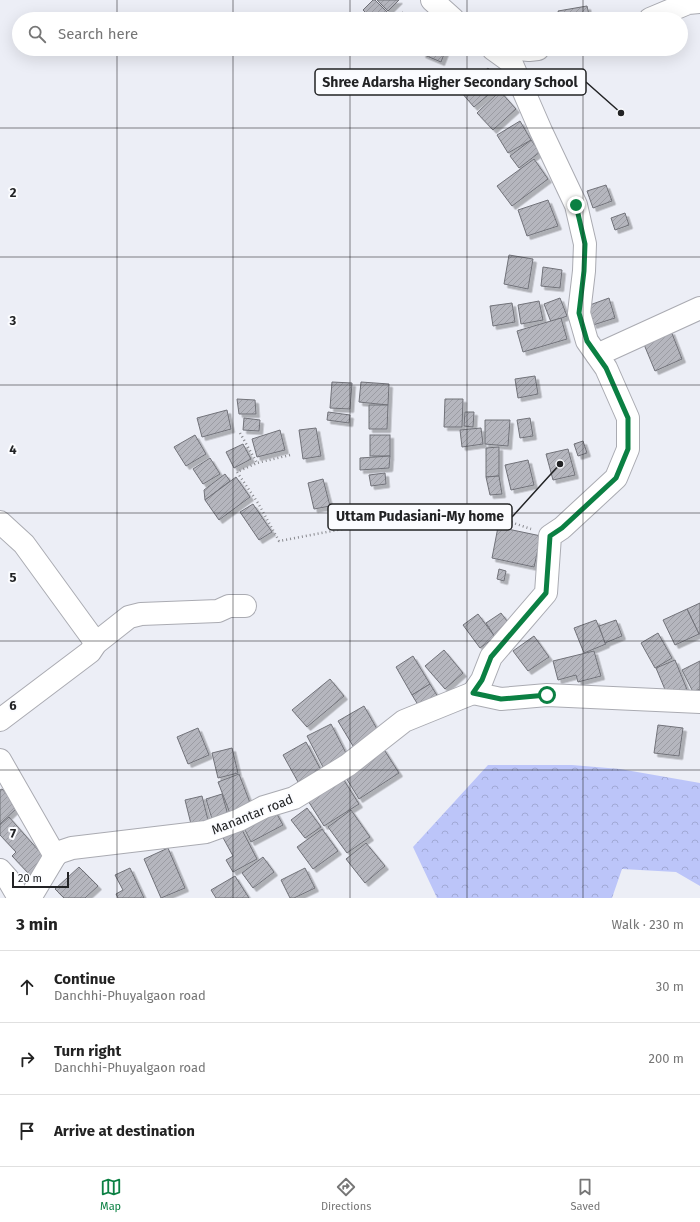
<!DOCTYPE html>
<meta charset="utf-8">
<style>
:root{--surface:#fff;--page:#f6f6f6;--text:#222;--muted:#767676;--line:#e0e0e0;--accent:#0b8043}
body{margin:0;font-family:"Fira Sans",sans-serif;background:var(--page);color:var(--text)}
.scale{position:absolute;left:12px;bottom:10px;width:57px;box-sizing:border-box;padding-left:4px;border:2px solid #222325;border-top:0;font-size:11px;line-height:14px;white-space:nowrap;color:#222325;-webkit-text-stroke:3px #fbfcff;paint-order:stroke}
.stop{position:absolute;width:12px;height:12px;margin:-9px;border:3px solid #0b8043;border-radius:50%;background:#fff}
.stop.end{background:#0b8043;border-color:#fff;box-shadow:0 1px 4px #0008}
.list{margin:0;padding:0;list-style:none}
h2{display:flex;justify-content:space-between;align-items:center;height:52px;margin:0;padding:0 16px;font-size:17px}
h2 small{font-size:13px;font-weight:400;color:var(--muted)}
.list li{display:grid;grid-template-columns:26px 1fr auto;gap:12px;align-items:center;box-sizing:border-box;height:72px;padding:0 16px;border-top:1px solid var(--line)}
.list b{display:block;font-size:15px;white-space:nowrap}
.list p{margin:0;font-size:13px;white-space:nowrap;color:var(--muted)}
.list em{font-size:13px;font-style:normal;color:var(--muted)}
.icon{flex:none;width:22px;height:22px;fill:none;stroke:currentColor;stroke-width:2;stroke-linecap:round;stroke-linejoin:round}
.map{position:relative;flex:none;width:700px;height:898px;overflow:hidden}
.search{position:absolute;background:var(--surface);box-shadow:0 4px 16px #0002;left:12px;right:12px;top:12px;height:44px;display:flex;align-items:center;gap:10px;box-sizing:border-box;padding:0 14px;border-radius:22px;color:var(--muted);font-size:15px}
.sheet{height:268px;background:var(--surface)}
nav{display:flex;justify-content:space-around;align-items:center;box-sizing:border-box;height:56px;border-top:1px solid var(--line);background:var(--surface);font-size:11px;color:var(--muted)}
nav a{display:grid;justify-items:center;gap:2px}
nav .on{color:var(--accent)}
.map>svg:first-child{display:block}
.forest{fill:url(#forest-crowns)}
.building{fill:url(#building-hatch);stroke:#717279;filter:url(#shadow)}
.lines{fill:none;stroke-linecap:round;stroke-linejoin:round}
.minor-casing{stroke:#aaabb2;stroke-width:24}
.path{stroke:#88898e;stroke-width:2.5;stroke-dasharray:1 3;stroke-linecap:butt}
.minor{stroke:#fff;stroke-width:22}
.route{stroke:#0b8043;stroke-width:5}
.grid{fill:none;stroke:#222325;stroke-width:1;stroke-opacity:0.55}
.labels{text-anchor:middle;stroke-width:4;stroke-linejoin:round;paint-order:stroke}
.street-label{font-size:13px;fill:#222325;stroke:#fbfcff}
.grid-label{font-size:13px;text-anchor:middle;font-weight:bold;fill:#222325;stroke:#fbfcff;stroke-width:4;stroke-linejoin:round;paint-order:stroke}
.leader{fill:none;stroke:#222325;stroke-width:1.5}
.callout-dot{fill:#222325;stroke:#fbfcff;stroke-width:1.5}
.callout{fill:#fbfcff;stroke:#222325;stroke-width:1.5}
.callout-label{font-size:14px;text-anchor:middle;font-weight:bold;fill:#222325}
</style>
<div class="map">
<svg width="700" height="898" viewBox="0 0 700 898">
<defs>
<pattern id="forest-crowns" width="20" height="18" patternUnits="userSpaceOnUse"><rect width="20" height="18" fill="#bcc5f9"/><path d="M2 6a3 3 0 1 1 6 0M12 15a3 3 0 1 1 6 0" fill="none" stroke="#a1a9d5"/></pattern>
<pattern id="building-hatch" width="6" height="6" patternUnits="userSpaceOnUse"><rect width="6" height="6" fill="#b5b6be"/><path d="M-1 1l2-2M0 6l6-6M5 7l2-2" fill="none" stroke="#9b9ca3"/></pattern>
<filter id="shadow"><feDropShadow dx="3.5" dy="3.5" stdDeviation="0" flood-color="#0004"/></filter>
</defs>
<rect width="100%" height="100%" fill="#eceef6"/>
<polygon class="forest" points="488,765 572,765 620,769 700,783 700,886 676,872 622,869 612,898 437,898 413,847"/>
<g class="building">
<polygon points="373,0 375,0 389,14 384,19 372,19 363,10"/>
<polygon points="377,0 399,0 388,11"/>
<polygon points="587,6 590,19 560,19 558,11"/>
<polygon points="402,12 418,19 399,19"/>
<polygon points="424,49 446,49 441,62 422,54"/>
<polygon points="488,68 501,84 474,107 461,92"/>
<polygon points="500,91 516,109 493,130 477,113"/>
<polygon points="520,121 531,140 508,153 497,135"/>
<polygon points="531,140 540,152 519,168 510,156"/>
<polygon points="534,159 548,179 512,206 497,186"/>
<polygon points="606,185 612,201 593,208 587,191"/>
<polygon points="548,200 558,226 527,236 518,210"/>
<polygon points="625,213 629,225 615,230 611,218"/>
<polygon points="509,255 533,259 528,289 504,284"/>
<polygon points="543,267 562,270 560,288 541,286"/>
<polygon points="560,298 567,316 551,322 544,304"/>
<polygon points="609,298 615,318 593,325 587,306"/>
<polygon points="539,301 543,320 521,324 518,305"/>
<polygon points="512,303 515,322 493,326 490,306"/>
<polygon points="561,318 567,339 523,352 517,331"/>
<polygon points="671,331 682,359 655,371 643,342"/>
<polygon points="535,376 538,394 518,398 515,379"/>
<polygon points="332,382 352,383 350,409 330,408"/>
<polygon points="361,382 389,384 388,405 359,402"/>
<polygon points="237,399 255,400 256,414 239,414"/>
<polygon points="445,399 463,399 462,427 444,427"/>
<polygon points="369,405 388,405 387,429 369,429"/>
<polygon points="227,410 231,429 202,437 197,418"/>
<polygon points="328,412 350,415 349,423 327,420"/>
<polygon points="465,412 474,412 473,427 464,426"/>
<polygon points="244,418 260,420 259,431 243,430"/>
<polygon points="530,418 533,436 520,438 517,420"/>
<polygon points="485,420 510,420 508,446 485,444"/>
<polygon points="316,428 321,456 303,459 299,430"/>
<polygon points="481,428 483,444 462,447 460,430"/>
<polygon points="280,430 285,450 257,457 252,439"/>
<polygon points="195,435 206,454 186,466 174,447"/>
<rect x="370" y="435" width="20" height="21"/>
<polygon points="583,441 587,453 578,456 574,444"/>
<polygon points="243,444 251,459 234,468 226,452"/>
<polygon points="499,447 499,476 486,477 486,448"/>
<polygon points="568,449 575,475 553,480 546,454"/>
<polygon points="390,456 389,468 360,470 360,458"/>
<polygon points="210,458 220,474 203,484 193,469"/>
<polygon points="528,460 534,485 511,490 505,465"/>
<polygon points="385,473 386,484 371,486 369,475"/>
<polygon points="225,474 230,481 205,500 204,490"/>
<polygon points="499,476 502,494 490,495 486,477"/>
<polygon points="236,477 250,497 219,520 205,500"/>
<polygon points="323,479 330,506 314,509 308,483"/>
<polygon points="253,504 272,532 259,540 240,512"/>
<polygon points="498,527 541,536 534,567 492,558"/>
<polygon points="499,569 506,571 504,581 497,579"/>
<polygon points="700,603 700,634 699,634 687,609"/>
<polygon points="687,609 699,634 675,645 663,620"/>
<polygon points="501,613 513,629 497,640 486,623"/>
<polygon points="478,614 495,637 480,648 463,625"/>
<polygon points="596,620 606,644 584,653 574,628"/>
<polygon points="616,620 622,636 605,643 599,626"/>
<polygon points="658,633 672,658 655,668 641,643"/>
<polygon points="534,636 549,657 528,671 513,651"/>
<polygon points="444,650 463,673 445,689 425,666"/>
<polygon points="594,651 601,676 578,682 576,675 558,680 553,661"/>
<polygon points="413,656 430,684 412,695 396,667"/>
<polygon points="675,660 688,692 669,699 656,668"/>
<polygon points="700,661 700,689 693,692 682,670"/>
<polygon points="330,679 344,696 307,727 292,710"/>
<polygon points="430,684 438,697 420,708 412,695"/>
<polygon points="364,706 381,736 356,751 338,721"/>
<polygon points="331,724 347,755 323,767 307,736"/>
<polygon points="658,725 683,728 679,756 654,753"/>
<polygon points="198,728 209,755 188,764 177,737"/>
<polygon points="306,742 321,770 298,782 283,755"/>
<polygon points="232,748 238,773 218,778 212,753"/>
<polygon points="383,748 399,773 359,799 343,773"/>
<polygon points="239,774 252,808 231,816 218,782"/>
<polygon points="340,774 359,804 324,826 305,796"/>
<polygon points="2,789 18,807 0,824 0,790"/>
<polygon points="222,794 228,815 212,819 206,799"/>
<polygon points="202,796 208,820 191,824 185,800"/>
<polygon points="273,807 283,825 251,842 242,824"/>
<polygon points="307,808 321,827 305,838 291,820"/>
<polygon points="351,810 370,837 347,853 328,827"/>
<polygon points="9,817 47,860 30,875 12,856 16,852 0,835 0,825"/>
<polygon points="239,824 257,859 233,872 226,860 233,856 221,834"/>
<polygon points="322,829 338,851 313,869 297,847"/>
<polygon points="366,843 385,866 365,883 346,859"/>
<polygon points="168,848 185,888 161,898 144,859"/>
<polygon points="263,857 274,872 253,888 242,873"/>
<polygon points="79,867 98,886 85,898 64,898 55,889"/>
<polygon points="130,868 144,898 118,898 116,894 123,890 115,875"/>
<polygon points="305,868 315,888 294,898 290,898 281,880"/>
<polygon points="235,876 249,898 216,898 211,890"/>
</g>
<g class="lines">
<defs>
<g id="minor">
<polyline points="432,0 453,19"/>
<polyline points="650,19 688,3 700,2"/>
<polyline points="493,49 511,62 541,131 576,205 585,244 584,271 579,313 587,341 606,368 628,418 628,449 616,478 562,528 550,536 546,593 491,657 482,680 473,693 501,699 547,695 700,702"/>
<polyline points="518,49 529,50 538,49"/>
<polyline points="597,355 700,308"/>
<polyline points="0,522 24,544 96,643"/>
<polyline points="0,720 90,652 96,643 129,617 141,614 218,611 229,606 245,606"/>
<polyline points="0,760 55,856"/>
<polyline points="0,870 8,879 19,898"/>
<polyline points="30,898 55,856 60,852 72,848 206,832 239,820 264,807 294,798 348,765 404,721 473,693"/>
</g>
</defs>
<use href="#minor" class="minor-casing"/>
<g class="path">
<polyline points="240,433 257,463"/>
<polyline points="290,455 257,463 237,472 258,503 279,541 375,523 493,516 531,529"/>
</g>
<use href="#minor" class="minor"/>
</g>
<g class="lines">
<polyline class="route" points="547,695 501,699 473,693 482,680 491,657 546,593 550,536 562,528 616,478 628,449 628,418 606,368 587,341 579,313 584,271 585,244 576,205"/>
</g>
<path class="grid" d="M117 0V19M233 0V19M350 0V19M467 0V19M583 0V19M117 49V898M233 49V898M350 49V898M467 49V898M583 49V898M0 128H700M0 257H700M0 385H700M0 513H700M0 641H700M0 770H700"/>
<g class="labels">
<g class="street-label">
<text transform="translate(252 814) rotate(-22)" y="5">Manantar road</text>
</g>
</g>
<g class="grid-label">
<text x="13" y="197">2</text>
<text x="13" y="325">3</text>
<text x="13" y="454">4</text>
<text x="13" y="582">5</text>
<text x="13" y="710">6</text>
<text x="13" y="838">7</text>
</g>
<path class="leader" d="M621 113L586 82M560 464L512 517"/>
<g class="callout-dot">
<circle cx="621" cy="113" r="4"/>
<circle cx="560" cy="464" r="4"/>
</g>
<g class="callout">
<rect x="315" y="69" width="271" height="26" rx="4"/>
<rect x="328" y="504" width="184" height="26" rx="4"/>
</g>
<g class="callout-label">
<text x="450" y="87">Shree Adarsha Higher Secondary School</text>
<text x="420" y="521">Uttam Pudasiani-My home</text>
</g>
</svg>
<div class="scale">20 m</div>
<div class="stop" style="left:547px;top:695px"></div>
<div class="stop end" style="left:576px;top:205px"></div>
<div class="search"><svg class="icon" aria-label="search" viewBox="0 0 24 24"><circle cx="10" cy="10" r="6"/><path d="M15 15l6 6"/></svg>Search here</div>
</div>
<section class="sheet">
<h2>3 min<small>Walk · 230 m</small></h2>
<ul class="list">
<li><svg class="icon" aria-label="ahead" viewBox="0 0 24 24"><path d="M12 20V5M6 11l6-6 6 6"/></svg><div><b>Continue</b><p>Danchhi-Phuyalgaon road</p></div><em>30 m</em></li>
<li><svg class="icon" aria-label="right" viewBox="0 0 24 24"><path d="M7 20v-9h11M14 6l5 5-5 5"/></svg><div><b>Turn right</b><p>Danchhi-Phuyalgaon road</p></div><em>200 m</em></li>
<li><svg class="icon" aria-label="arrive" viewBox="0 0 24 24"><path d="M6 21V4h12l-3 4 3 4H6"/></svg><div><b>Arrive at destination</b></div></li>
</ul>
</section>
<nav>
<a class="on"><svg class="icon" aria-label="map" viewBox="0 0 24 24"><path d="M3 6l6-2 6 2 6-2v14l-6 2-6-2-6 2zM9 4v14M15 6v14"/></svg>Map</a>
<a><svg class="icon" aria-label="directions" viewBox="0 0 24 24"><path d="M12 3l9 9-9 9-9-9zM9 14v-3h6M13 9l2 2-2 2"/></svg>Directions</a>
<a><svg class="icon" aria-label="saved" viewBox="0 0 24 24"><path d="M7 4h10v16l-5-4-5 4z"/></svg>Saved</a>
</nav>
